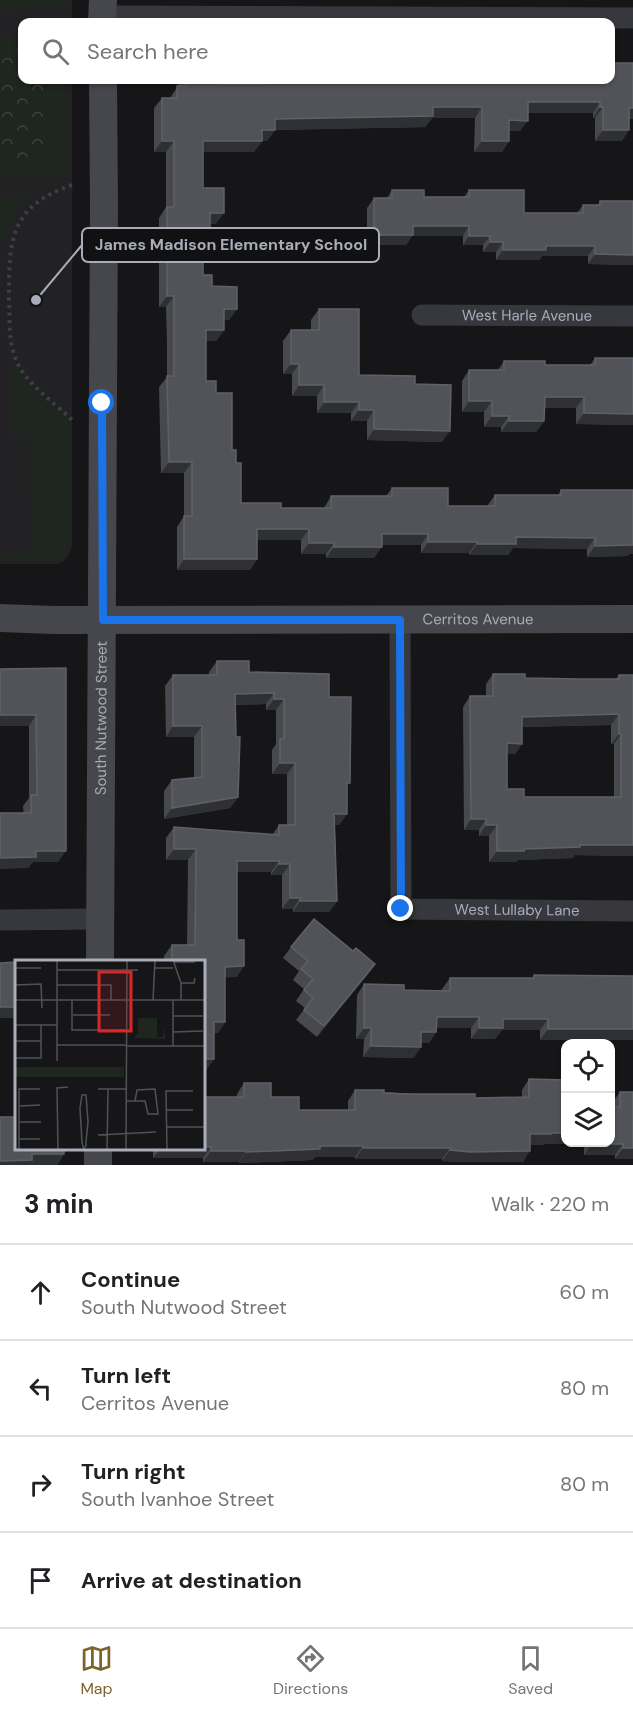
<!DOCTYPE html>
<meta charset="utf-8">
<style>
:root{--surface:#fff;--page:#f6f6f6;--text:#202124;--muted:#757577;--line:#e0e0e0;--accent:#7e622b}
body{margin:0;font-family:"DM Sans",sans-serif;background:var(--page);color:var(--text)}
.controls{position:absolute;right:18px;bottom:18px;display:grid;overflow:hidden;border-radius:12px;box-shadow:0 2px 4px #0004}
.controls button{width:54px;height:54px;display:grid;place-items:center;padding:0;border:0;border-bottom:2px solid var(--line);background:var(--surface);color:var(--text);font:30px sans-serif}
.stop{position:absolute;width:18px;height:18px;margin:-14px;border:4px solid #1a73e8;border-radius:50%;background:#fff}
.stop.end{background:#1a73e8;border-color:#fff;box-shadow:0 2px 6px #0008}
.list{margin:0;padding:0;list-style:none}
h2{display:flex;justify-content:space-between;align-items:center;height:78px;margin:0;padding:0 24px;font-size:26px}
h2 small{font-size:20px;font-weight:400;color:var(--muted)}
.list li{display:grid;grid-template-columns:39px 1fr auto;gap:18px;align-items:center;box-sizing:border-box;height:96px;padding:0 24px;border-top:2px solid var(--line)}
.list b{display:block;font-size:22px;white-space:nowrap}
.list p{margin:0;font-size:20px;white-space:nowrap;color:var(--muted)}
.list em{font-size:20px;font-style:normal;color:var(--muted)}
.icon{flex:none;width:33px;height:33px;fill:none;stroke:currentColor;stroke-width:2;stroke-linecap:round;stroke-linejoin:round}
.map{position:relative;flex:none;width:633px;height:1165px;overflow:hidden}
.search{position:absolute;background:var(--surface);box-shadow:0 2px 4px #0004;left:18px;right:18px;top:18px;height:66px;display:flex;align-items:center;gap:15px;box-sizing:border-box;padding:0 21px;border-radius:12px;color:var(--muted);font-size:22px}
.sheet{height:462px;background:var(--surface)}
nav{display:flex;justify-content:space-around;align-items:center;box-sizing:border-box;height:84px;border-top:2px solid var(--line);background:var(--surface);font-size:16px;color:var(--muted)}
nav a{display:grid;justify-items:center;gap:3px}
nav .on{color:var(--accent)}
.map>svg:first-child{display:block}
.built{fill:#222225}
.green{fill:#1e261f}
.park{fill:url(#park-crowns)}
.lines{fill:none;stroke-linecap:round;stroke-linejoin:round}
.path{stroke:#3d3f44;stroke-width:4;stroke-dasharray:3 4.5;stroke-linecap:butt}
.street{stroke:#37383d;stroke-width:21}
.secondary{stroke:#45474d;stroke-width:28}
.wall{fill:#47494d;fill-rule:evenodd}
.shaded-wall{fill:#2f3033}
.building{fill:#525359;stroke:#5f6168;stroke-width:1.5;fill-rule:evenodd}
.route{stroke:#1a73e8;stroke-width:8}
.labels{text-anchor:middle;stroke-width:4.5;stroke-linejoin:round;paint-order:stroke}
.street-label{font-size:15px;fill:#a8adb8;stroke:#111113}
.inset-road{fill:none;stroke:#505258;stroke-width:1.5}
.view{fill:#d62828;fill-opacity:0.15;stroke:#d62828;stroke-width:3}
.inset-edge{fill:none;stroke:#a8adb8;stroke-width:3}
.leader{fill:none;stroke:#a8adb8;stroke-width:2}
.callout-dot{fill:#a8adb8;stroke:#111113;stroke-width:2}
.callout{fill:#111113;stroke:#a8adb8;stroke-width:2}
.callout-label{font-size:16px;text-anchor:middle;font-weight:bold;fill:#a8adb8}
</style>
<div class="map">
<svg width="633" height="1165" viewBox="0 0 633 1165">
<defs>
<pattern id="park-crowns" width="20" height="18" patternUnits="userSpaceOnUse" patternTransform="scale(1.5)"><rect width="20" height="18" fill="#1e261f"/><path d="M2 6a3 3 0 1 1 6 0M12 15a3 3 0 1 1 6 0" fill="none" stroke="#3c433d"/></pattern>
</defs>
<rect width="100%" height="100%" fill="#161618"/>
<polygon class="built" points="0,0 72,0 72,22 22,22 22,80 72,80 72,546 68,557 61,563 56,564 0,564"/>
<g class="green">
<polygon points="0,0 69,0 69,5 4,11 0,9"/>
<polygon points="22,35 22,46 0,46 0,36"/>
<polygon points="46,80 68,80 68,177 0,178 0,164 42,164 47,161"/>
<path d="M0 195H33C14 214 5 227 0 254Z"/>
<polygon points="12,361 23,378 70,423 70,547 63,558 56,561 0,562 0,555 31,555 30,436 12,436"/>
</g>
<polygon class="park" points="0,46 22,46 22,80 46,80 47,160 43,164 0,164"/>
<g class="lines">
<path class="path" d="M72 185C8 207 9 242 9 301 10 321 8 341 16 360 26 384 54 402 72 420"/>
<g class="street">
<polyline points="102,16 633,18"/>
<path id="s1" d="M422 315 633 316"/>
<path id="s2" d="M400 620 401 909 633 911"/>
<polyline points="0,920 101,919"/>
</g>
<g class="secondary">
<polyline points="102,22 103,0"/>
<path id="s3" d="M0 618 54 620 633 619"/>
<path id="s4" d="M100 961 104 207 103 80"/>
<polyline points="98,1165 98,1148"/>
</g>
</g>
<g class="wall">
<polygon points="178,80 221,80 221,84 256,84 256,80 610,80 633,119 629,119 622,141 595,141 595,118 593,118 593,113 528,113 520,131 509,131 509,141 502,152 474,152 475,118 432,118 425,127 275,130 267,141 262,141 254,152 203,152 203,188 216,224 210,224 203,239 203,275 212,286 237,309 229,320 224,320 224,330 216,341 206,341 206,381 216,393 236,463 241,503 281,508 324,508 331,496 386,496 392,488 448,506 487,506 495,495 558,495 561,490 633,490 633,554 629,554 628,556 587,557 587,549 513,548 508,555 469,555 469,553 421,553 421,545 382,545 374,558 326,558 326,554 301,554 301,540 257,540 257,559 250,570 177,570 177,527 184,516 184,473 161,473 159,387 167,377 167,343 166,307 159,307 159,218 166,207 166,152 154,152 154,108 162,98 170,98 178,86"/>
<polygon points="392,190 424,197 464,197 469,190 524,213 577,213 583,205 598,205 600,201 633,201 633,265 588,264 588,256 542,256 539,260 496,260 496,252 483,252 483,245 463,245 463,236 412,236 406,245 367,245 367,208 374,198 387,198"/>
<polygon points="319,309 359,375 415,384 442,442 367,440 367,421 351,421 351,413 317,413 317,396 292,396 292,374 283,374 283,341 291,330 311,330 311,320"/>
<polygon points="595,358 633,358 633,425 576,424 576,408 544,408 544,421 536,432 501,432 501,427 484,427 484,412 462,412 462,381 469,370 498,370 504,361 545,365 590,365"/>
<polygon points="217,661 249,672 329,697 347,787 347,814 339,825 335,825 337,901 329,912 293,912 293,909 282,909 282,875 271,875 271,872 237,872 237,977 225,977 225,1022 218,1033 214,1033 214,1059 206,1070 204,1070 204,961 164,961 164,956 172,945 187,945 188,860 166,860 166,838 174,827 272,835 279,825 287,825 287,774 272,774 272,750 276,744 276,710 266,710 266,704 235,705 238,797 230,808 164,819 164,791 172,780 194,778 194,737 166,737 165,686 173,675 209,675 209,672"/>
<polygon points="66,668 58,862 33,862 28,868 23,806 29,798 29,726 0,726"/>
<path d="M493 674 525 678 580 679H616L619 675 633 856 574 855 573 858 518 860 516 862H489V836H479V830H464L463 707 470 696H486V684ZM611 725V744H614V797H524L507 789V754H515L522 744V727Z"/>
<polygon points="291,947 367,975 317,1037 296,1020 305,1008 296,1001 304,989 293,980 299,971 283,958"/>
<polygon points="534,975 633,976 633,1040 540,1040 540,1030 502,1030 495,1039 471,1039 471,1028 436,1028 436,1032 429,1043 421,1043 421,1047 413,1058 363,1057 364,1039 356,1039 357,995 364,984 404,990 442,991 442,989 450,978 532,978"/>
<polygon points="529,1079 566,1143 610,1143 612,1103 620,1092 633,1092 633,1091 633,1159 615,1159 615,1155 584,1155 584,1144 544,1144 543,1145 530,1145 523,1162 462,1162 442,1161 442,1159 355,1159 355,1157 315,1157 312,1160 239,1163 239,1162 203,1162 203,1158 153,1158 153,1149 204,1149 237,1097 237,1094 244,1083 271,1097 299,1110 348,1110 348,1101 355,1090 475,1098 522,1098 522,1090"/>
<polygon points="16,1084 16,1149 64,1154 57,1165 0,1165 16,1117"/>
</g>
<g class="shaded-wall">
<polygon points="528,102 600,102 593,113 521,113"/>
<polygon points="433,107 482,107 475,118 432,118 425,127 271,130 275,130 267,141 254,141 262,130 275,119"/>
<polygon points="600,107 603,107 595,118 593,118"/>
<polygon points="629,108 633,108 633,119 622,119"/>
<polygon points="509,120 528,121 520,131 502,131"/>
<polygon points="603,130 629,130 622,141 595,141"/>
<polygon points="162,141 174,141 166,152 154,152"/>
<polygon points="203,141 262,141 254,152 195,152"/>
<polygon points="482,141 509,141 502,152 474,152"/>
<polygon points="210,213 224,213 216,224 202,224"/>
<polygon points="413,226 469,226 463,236 412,236 406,245 367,245 374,235"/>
<polygon points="203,229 210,229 202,240"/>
<polygon points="469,236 490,236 483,245 463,245"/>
<polygon points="490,242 503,242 496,252 483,252"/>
<polygon points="546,246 595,246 588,256 542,256 539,260 496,260 503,250"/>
<polygon points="595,254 633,255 633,265 588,264"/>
<polygon points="167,296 174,296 166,307 159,307"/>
<polygon points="224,309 237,309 229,320 216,320"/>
<polygon points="206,330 224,330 216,341 198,341"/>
<polygon points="291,364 299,364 292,374 283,374"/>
<polygon points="299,385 324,385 317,396 292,396"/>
<polygon points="545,397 584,397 576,408 537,408"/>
<polygon points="469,401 492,401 484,412 462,412"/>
<polygon points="324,402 359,402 351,413 317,413"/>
<polygon points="359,410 374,410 367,421 351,421"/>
<polygon points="584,413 633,414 633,425 576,424"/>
<polygon points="492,416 509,416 501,427 484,427"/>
<polygon points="509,421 544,421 536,432 501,432"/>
<polygon points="374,429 450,431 442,442 367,440"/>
<polygon points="169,462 192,462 184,473 161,473"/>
<polygon points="257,529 309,529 301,540 250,540"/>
<polygon points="382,534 428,534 421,545 374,545"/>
<polygon points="516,537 595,538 587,549 513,548 508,555 469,555 477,544"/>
<polygon points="428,542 477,542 469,553 421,553"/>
<polygon points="309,543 334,543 326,554 301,554"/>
<polygon points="633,545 633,554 629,554 628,556 587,557 595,546"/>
<polygon points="334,547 382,547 374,558 326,558"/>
<polygon points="184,559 257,559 250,570 177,570"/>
<polygon points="274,693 266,704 228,705 235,694"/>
<polygon points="274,699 284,699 276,710 266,710"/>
<polygon points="619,714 611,725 515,727 522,717"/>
<polygon points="0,715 36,715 29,726 0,726"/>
<polygon points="173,726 202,726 194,737 166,737"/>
<polygon points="619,734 621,734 614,744 611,744"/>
<polygon points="507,743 522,744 515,754 500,754"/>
<polygon points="280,763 295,763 287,774 272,774"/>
<polygon points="238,797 230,808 164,819 172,808"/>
<polygon points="334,814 347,814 339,825 327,825"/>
<polygon points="471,819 486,819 479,830 464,830"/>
<polygon points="486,825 497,825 489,836 479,836"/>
<polygon points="580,845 633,845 633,856 574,855 573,858 518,860 516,862 489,862 497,851"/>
<polygon points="174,849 196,849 188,860 166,860"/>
<polygon points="36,851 66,851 58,862 33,862 28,868 0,869 0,858"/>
<polygon points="237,861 279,861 271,872 229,872"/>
<polygon points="279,864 290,864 282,875 271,875"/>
<polygon points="290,898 300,898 293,909 282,909"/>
<polygon points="300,901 337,901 329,912 293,912"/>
<polygon points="375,964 367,975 317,1037 324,1026"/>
<polygon points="244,966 237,977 218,978 225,967"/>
<rect x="0" y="1007" width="16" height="11"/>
<polygon points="437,1017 479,1017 471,1028 429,1028"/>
<polygon points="503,1019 548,1019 540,1030 502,1030 495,1039 471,1039 479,1028"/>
<polygon points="214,1022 225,1022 218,1033 206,1033"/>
<polygon points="364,1028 371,1028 364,1039 356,1039"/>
<polygon points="548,1029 633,1029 633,1040 540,1040"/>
<polygon points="421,1032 436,1032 429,1043 413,1043"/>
<polygon points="371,1046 421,1047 413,1058 363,1057"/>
<polygon points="204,1059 214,1059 206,1070 204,1070"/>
<polygon points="551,1133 566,1133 566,1143 585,1143 584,1144 544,1144 543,1145 523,1145 530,1134"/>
<polygon points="592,1144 623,1144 615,1155 584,1155"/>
<polygon points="320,1146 363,1146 355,1157 315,1157 312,1160 239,1163 246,1152"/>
<polygon points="204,1147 211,1147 203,1158 153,1158 160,1149 204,1149"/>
<polygon points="363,1148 450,1148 442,1159 355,1159"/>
<polygon points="623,1148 633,1148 633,1159 615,1159"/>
<polygon points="450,1150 530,1151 523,1162 462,1162 442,1161"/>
<polygon points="211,1151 246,1151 239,1162 203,1162"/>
<polygon points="32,1154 64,1154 57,1165 0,1165 0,1161"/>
</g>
<g class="building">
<polygon points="610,63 633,63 633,108 629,108 629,130 603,130 603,107 600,107 600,102 528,102 528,121 509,120 509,141 482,141 482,107 433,107 433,116 275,119 275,130 262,130 262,141 203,141 203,188 224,188 224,213 210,213 210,229 203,229 203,275 212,275 212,286 237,287 237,309 224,309 224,330 206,330 206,381 216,381 216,393 232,393 232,450 236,450 236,463 241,463 241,503 281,503 281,508 331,508 331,496 392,496 392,488 448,488 448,506 495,506 495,495 561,495 561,490 633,490 633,545 595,546 595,538 516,537 516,544 477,544 477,542 428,542 428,534 382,534 382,547 334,547 334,543 309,543 309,529 257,529 257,559 184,559 184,516 192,516 192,462 169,462 167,376 174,376 174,296 167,296 167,207 174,207 174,141 162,141 162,98 177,98 177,86 186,86 186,80 221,80 221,84 264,84 264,80 610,80"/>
<polygon points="392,190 424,190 424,197 469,197 469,190 524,190 524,213 583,213 583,205 600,205 600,201 633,201 633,255 595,254 595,246 546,246 546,250 503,250 503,242 490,242 490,236 469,236 469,226 413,226 413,235 374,235 374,198 392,198"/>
<polygon points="319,309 359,309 359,375 415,376 415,384 451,385 450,431 374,429 374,410 359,410 359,402 324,402 324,385 299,385 299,364 291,364 291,330 319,330"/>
<polygon points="595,358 633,358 633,414 584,413 584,397 545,397 544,421 509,421 509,416 492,416 492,401 469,401 469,370 504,370 504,361 545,361 545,365 595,365"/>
<polygon points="217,661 249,661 249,672 329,674 329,697 351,697 350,783 347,783 347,814 334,814 337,901 300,901 300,898 290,898 290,864 279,864 279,861 237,861 237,940 244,940 244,966 225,967 225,1022 214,1022 214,1059 204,1059 204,961 172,961 172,945 195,945 196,849 174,849 174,827 279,835 279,825 295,825 295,763 280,763 280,739 284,739 284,699 274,699 274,693 235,694 236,737 240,737 238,797 172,808 172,780 202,777 202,726 173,726 173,675 217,675"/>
<polygon points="66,668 66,851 36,851 36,857 0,858 0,813 31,813 31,795 37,795 36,715 0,715 0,669"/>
<path d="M493 674H525V678L580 679H619V675H633V845H580V847L524 849V851H497V825H486V819H471L470 696H493ZM619 714V734H621V797H524V789H507V743L522 744V717Z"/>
<polygon points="314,919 353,951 356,948 375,964 324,1026 304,1010 313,998 304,990 313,979 301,969 308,961 291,947"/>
<polygon points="16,962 16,1007 0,1007 0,963"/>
<polygon points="534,975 633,976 633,1029 548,1029 548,1019 503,1019 503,1028 479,1028 479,1017 437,1017 436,1032 421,1032 421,1047 371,1046 371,1028 364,1028 364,984 404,985 404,990 450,991 450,978 534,978"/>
<polygon points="529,1079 566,1080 566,1133 551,1133 551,1134 530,1134 530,1151 470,1152 450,1150 450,1148 363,1148 363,1146 320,1146 320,1149 246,1152 246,1151 211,1151 211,1147 204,1147 204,1097 244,1097 244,1083 271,1083 271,1097 299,1097 299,1110 355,1110 355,1090 384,1090 384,1093 407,1094 475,1094 475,1098 529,1097"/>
<polygon points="620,1092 633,1092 633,1148 623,1148 623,1144 592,1144 592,1143 610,1143 610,1107 620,1107"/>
<polygon points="0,1117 16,1117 16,1149 64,1149 64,1154 32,1154 32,1160 0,1161"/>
</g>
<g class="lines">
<polyline class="route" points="102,403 103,620 400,620 401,909"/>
</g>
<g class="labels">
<g class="street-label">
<text dy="5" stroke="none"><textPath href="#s1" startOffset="105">West Harle Avenue</textPath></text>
<text dy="5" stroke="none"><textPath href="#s3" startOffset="478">Cerritos Avenue</textPath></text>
<text dy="5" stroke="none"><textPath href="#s4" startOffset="243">South Nutwood Street</textPath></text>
<text dy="5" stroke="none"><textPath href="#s2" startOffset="405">West Lullaby Lane</textPath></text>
</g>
</g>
<g transform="translate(15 960)">
<rect width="190" height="190" fill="#161618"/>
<path d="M123 58H142V77H148L150 66V79L119 78 123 73ZM0 107H109V117H0Z" fill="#1e261f"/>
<path class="inset-road" d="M42 0V101M158 0 166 23V40M158 2H180M0 8H26M139 8H158M42 10H123M166 23H179L180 18M0 25 26 24 27 48M42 25H96V40M0 40H191M57 40V70H111M138 40 140 0M158 40V86M58 55H95M158 56H188M0 65H42M158 72 188 71M0 81H26M42 85H111M111 86H191M0 98H26V65M83 129H111M111 141H130L133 154H143L140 129 122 130 120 141M4 146 25 145M151 150H178M4 162H26M152 167H191M83 175 141 172M4 179H25M4 190V129H25M43 190 42 128 53 127M69 190V188L71 186V182L73 162 71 135H67L65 148 67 182 68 187 69 188 70 190M92 190 93 129M111 190 112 0M152 190 151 131H178"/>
<path class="view" d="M84 12H116V71H84Z"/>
<rect width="190" height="190" class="inset-edge"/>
</g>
<path class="leader" d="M36 300L82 245"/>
<circle class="callout-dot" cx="36" cy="300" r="6"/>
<rect class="callout" x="82" y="228" width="297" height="34" rx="6"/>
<g class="callout-label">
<text x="231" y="250">James Madison Elementary School</text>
</g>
</svg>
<div class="controls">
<button><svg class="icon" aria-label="locate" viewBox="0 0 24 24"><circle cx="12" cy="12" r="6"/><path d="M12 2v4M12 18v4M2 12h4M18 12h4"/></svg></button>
<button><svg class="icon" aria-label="layers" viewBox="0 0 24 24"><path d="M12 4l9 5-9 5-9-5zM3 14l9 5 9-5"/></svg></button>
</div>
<div class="stop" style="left:102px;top:403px"></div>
<div class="stop end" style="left:401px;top:909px"></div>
<div class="search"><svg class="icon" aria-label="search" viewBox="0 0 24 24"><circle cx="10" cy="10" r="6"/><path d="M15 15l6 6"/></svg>Search here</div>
</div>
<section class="sheet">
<h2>3 min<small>Walk · 220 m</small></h2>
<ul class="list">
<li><svg class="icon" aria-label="ahead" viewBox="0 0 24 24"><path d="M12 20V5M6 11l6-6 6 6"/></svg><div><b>Continue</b><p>South Nutwood Street</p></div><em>60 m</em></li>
<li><svg class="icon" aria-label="left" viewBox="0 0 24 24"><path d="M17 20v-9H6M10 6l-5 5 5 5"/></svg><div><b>Turn left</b><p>Cerritos Avenue</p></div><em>80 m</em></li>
<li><svg class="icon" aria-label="right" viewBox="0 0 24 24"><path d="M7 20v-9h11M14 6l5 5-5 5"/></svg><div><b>Turn right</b><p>South Ivanhoe Street</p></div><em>80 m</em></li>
<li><svg class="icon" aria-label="arrive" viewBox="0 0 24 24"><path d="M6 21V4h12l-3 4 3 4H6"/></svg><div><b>Arrive at destination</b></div></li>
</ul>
</section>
<nav>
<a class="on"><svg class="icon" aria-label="map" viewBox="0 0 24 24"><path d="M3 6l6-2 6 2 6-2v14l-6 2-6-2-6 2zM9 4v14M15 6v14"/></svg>Map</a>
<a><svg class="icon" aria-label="directions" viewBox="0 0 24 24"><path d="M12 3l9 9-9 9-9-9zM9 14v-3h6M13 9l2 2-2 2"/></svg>Directions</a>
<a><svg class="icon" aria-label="saved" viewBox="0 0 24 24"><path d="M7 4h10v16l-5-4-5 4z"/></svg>Saved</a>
</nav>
